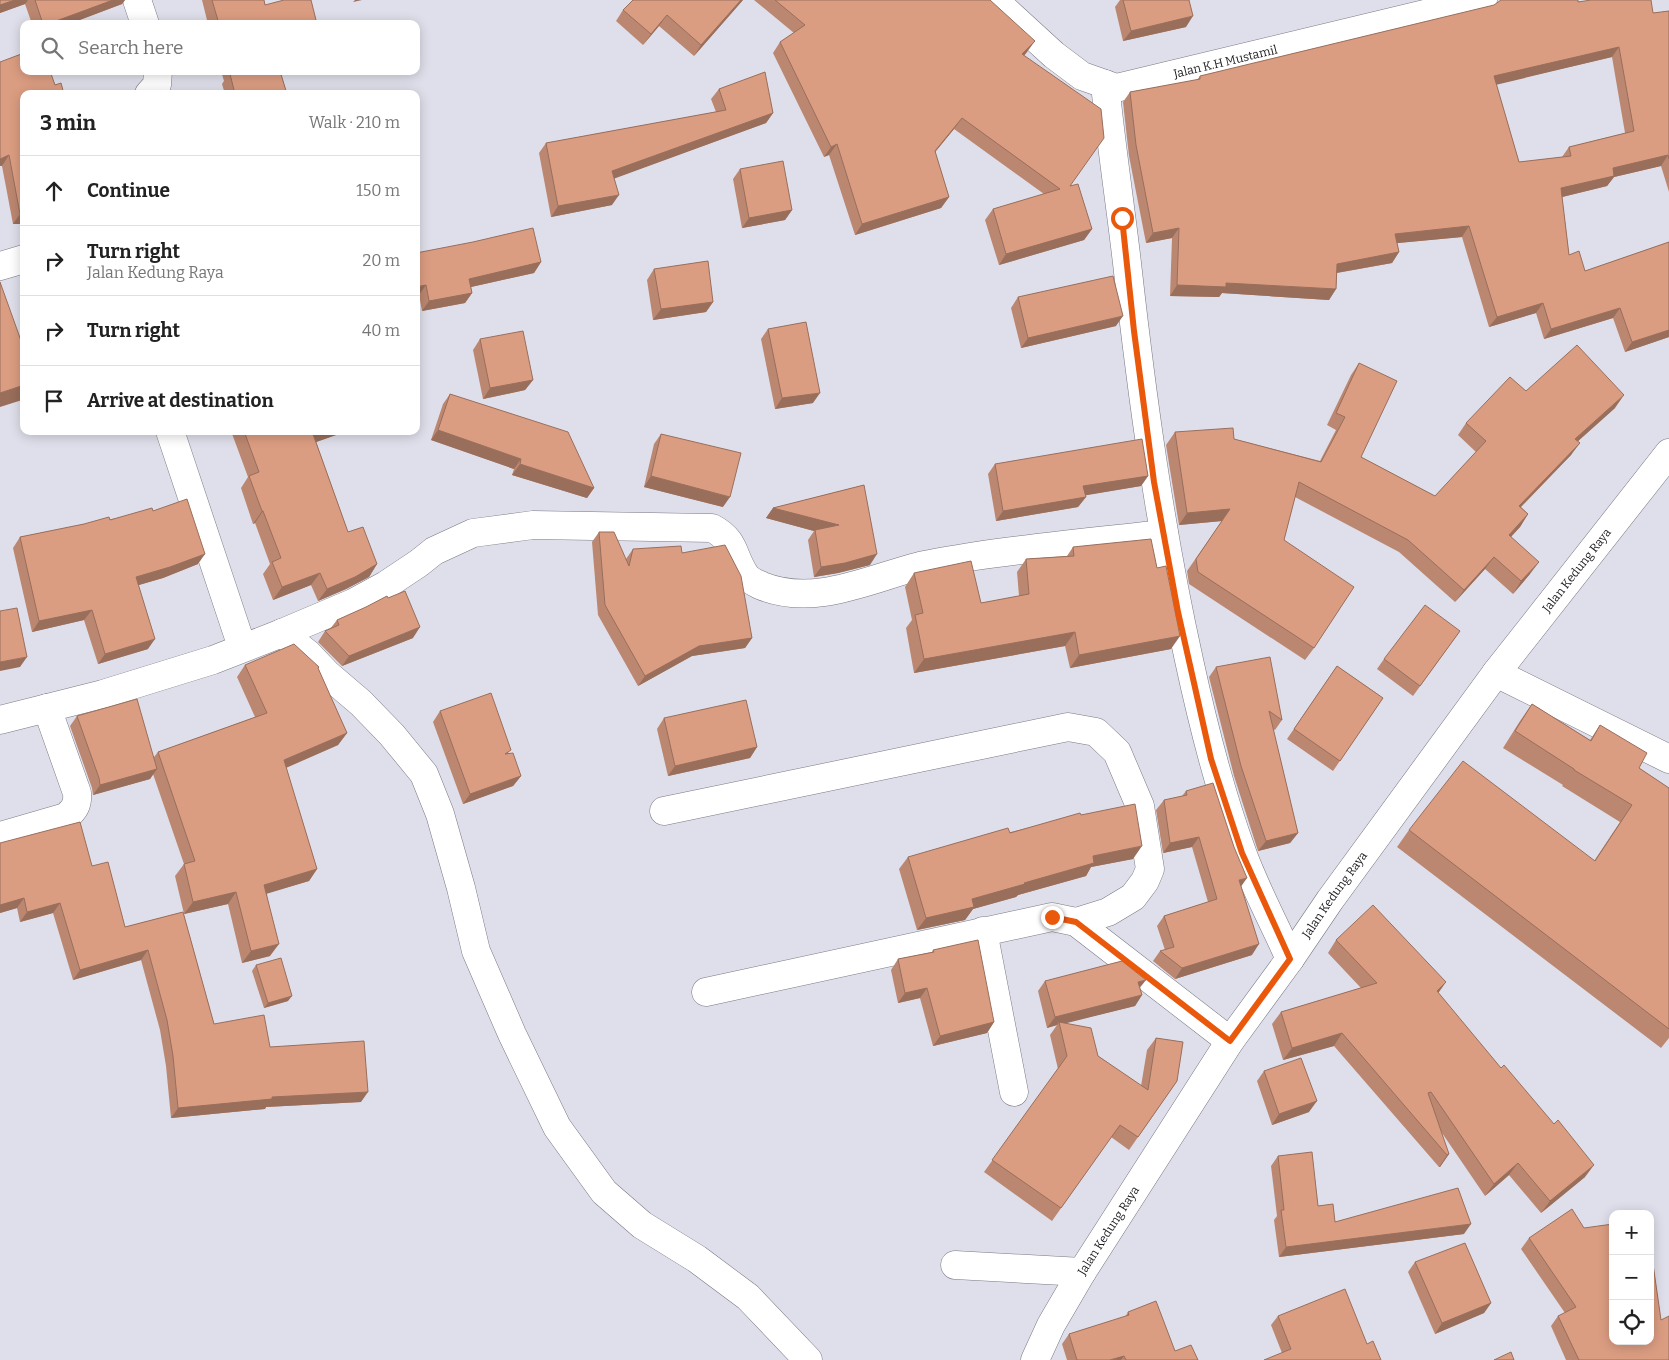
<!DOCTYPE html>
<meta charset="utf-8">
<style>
:root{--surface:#fff;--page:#f6f6f6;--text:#222;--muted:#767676;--line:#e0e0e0}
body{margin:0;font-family:Bitter,serif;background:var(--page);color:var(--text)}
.controls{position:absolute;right:15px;bottom:15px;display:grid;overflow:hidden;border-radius:10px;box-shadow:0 2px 12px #0003}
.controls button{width:45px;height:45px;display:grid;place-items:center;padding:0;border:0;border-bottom:1px solid var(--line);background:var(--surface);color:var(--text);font:25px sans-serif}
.stop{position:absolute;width:15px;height:15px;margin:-11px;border:4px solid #ea580c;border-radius:50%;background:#fff}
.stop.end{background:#ea580c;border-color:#fff;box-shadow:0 1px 5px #0008}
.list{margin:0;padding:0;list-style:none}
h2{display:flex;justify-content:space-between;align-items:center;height:65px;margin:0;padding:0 20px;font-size:21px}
h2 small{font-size:16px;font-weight:400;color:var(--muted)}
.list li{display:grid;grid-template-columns:32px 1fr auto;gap:15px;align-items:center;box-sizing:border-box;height:70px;padding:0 20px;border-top:1px solid var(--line)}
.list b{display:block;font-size:19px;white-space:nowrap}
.list p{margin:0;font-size:16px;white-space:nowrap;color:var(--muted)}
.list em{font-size:16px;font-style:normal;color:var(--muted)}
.icon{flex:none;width:28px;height:28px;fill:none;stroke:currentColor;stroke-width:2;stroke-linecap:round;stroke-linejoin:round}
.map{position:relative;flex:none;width:1669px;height:1360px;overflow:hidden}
.search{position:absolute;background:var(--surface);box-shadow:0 2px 12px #0003;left:20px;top:20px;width:400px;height:55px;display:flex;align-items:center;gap:12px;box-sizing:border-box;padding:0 18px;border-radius:10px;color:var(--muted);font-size:19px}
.panel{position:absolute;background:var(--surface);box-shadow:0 2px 12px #0003;left:20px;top:90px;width:400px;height:345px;border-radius:10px}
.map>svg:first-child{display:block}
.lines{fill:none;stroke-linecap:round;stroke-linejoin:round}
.minor-casing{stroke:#797984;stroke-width:29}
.minor{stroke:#fff;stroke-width:28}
.wall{fill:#bc8770;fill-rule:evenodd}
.shaded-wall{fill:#996e5b}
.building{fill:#db9d82;stroke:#996e5b;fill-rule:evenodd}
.route{stroke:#ea580c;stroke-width:6}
.labels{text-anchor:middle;stroke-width:4.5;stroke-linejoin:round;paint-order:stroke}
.street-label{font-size:12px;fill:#1b1b1f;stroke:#dfdfeb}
</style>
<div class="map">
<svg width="1669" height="1360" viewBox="0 0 1669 1360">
<rect width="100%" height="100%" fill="#dfdfeb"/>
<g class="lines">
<defs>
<g id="minor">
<polyline points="137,0 145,24"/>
<path id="s1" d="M994 0 1054 55 1082 76 1116 88 1483 0"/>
<path d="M1105 84C1111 144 1120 203 1127 263 1142 397 1160 529 1189 660 1203 725 1219 789 1242 852 1255 888 1274 923 1290 959"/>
<polyline points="149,94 157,85 158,71"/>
<polyline points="0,266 24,259"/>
<polyline points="170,431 242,647"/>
<polyline points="282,633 308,654 327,674 361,703 392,735 424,774 440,814 461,888 476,951 512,1034 557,1127 604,1192 642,1225 697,1259 748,1297 808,1360"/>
<polyline points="1496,673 1669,759"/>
<path d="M0 720 103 694 213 660 282 633 353 603 386 585 419 563 434 551 473 533 533 525 712 528C737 541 732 557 746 576 750 581 756 583 762 586 815 607 868 579 920 566 938 562 957 559 976 556 1038 547 1101 541 1164 534"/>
<polyline points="664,811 1068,727 1096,732 1117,752 1140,806 1150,869 1145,881 1133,897 1108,912 1076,922"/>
<path d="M0 836 66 817C75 809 78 804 77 793L47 708"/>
<polyline points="983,931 1014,1092"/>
<polyline points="706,992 1052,917 1076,922 1230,1041"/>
<polyline points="955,1265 1082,1272"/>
<path id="s2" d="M1035 1360 1051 1325 1082 1272 1230 1041 1290 959 1330 900 1496 673 1669 453"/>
</g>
</defs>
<use href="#minor" class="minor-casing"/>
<use href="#minor" class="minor"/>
</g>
<g class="wall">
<polygon points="0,0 125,0 122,4 69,24 32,24 25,4 0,13"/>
<polygon points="202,0 264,0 265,5 317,24 208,24"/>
<polygon points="743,0 694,56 659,26 643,45 616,21 623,10"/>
<polygon points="754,0 990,0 1027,52 1024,56 1070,186 1092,229 1084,240 999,265 985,220 993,209 1044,194 954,129 935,152 949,197 941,208 855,235 829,155 824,157 773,53 780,42 794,33"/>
<polygon points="1120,0 1189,0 1186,27 1123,41 1115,7"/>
<path d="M1578 2 1653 13 1669 11V192L1661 166 1614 177 1607 186 1562 197 1569 255 1585 271 1669 242V337L1625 352 1613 318 1544 339 1536 313 1489 327 1462 237 1397 243 1399 252 1392 263 1337 273 1336 289 1329 300 1222 293 1219 297 1170 296 1172 238 1146 243 1129 156 1123 102 1130 92 1197 80 1200 76ZM1612 57 1625 133 1569 147 1562 157 1519 162 1496 84Z"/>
<polygon points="24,71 24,224 13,224 2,166"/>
<polygon points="221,71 280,71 287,94 225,94 222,84 224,81"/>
<polygon points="719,89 773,113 766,123 614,178 612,205 551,217 539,153 546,143 716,112 711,99"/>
<polygon points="740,169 792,210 785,220 742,228 733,179"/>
<polygon points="416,253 541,262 534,273 471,287 472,293 465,303 422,311 419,295 416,296"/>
<polygon points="654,269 713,302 706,312 653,320 647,280"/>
<polygon points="1018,297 1116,326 1021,348 1011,308"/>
<polygon points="768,329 813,403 775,409 761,339"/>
<polygon points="480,339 533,380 525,390 483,399 473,350"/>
<polygon points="1359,363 1361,457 1435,496 1476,452 1458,435 1466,423 1526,391 1615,408 1578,441 1571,455 1521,507 1528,514 1520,527 1511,536 1530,574 1513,594 1485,569 1455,602 1399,552 1295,497 1284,540 1314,648 1305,660 1189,584 1187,571 1222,521 1179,525 1166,445 1175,432 1234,439 1320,461 1336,430 1327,425 1351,375"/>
<polygon points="450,394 594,488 587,498 512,475 514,469 431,440 443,404"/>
<polygon points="231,431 339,431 336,435 316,442 348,532 377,564 369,577 346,589 318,601 311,585 273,600 263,574 270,564 255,523 253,524 241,488 248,477"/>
<polygon points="661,434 723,507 644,487 654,444"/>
<polygon points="995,464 1148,476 1141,486 1085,495 1086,497 1078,507 996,521 988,474"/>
<polygon points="864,485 870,565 838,573 814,577 808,540 814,531 766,518 773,508"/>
<polygon points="153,511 198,564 163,578 138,585 148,649 98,664 84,620 32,632 13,548 20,537"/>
<polygon points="599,532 626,559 633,549 682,553 752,638 745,648 692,656 638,686 598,615 592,542"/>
<polygon points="1073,547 1171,649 1070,668 1065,646 914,673 906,628 912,620 905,587 914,573 981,603 1019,596 1017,572 1026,559 1067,556"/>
<polygon points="337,620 413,638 342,666 318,642 325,631 330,629"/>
<polygon points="1460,631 1413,696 1377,669 1384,659"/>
<polygon points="245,665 318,669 347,733 338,745 286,768 317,869 309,881 267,893 270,956 242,963 228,904 184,914 175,876 184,864 153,774 150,779 93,795 92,788 70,726 77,716 154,757 158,752 255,717 237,677"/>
<polygon points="1337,666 1383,698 1333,771 1287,739"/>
<polygon points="1216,667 1282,720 1275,730 1273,729 1298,833 1290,843 1258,851 1234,776 1209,677"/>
<polygon points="1532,704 1590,740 1600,725 1639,768 1669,788 1669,1038 1661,1048 1397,847 1409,830 1594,861 1620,822 1562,786 1563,785 1503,748 1520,721"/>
<polygon points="440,711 509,753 521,776 513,786 463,804 433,722"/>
<polygon points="664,718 757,747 750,758 668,776 657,729"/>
<polygon points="1186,791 1241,886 1252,955 1175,979 1153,961 1160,951 1165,950 1157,926 1164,916 1208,902 1192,847 1163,853 1156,810 1164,800 1182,796"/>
<polygon points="1081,815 1133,859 1091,867 1086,876 1018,895 1016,897 973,909 965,920 917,930 899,869 908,857"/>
<polygon points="0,843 92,866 125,927 183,912 214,1024 270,1047 361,1102 266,1107 265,1109 171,1118 166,1066 160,1030 141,960 73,980 53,913 20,922 17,908 0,913"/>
<polygon points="1336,940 1438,993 1585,1177 1541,1213 1509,1175 1485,1196 1440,1130 1449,1154 1440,1167 1439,1167 1334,1046 1283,1060 1272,1024 1281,1012 1361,988 1328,953"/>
<polygon points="933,950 994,1022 987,1033 933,1046 920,998 898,1003 891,970 898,959 932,952"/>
<polygon points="256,965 288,1001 264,1008 252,971"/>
<polygon points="1045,981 1140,988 1142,995 1135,1006 1064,1023 1098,1056 1141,1086 1147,1050 1156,1038 1177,1081 1129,1150 1111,1137 1052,1221 984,1172 1058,1069 1050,1035 1057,1025 1047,1028 1038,991"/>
<polygon points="1264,1071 1309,1112 1272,1125 1257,1081"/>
<polygon points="1278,1156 1318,1206 1335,1222 1464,1234 1279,1257 1274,1220 1277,1216 1271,1166"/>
<polygon points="1584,1228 1661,1320 1669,1360 1566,1360 1551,1326 1558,1316 1565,1313 1521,1249 1529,1238"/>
<polygon points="1415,1262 1491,1303 1484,1313 1435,1334 1408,1272"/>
<polygon points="1128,1312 1175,1351 1198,1360 1067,1360 1062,1344 1069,1334 1125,1317"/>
<polygon points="1278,1316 1367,1344 1282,1353 1271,1325"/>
</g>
<g class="shaded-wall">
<polygon points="15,0 28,0 25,4 0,13 0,5"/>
<polygon points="113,0 125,0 122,4 69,24 48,24"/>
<polygon points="355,0 362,0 353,2"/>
<polygon points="741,0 743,0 694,56 701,45"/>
<polygon points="667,15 659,26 643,45 651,34"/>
<polygon points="1193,16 1186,27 1123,41 1131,31"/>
<polygon points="1035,41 1027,52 1015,65 1022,54"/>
<polygon points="1619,47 1612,57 1487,87 1494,76"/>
<polygon points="773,113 766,123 605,182 612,171"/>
<polygon points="962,118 954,129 927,162 935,151"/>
<polygon points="837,144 829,155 824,157 831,147"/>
<polygon points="9,155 2,166 0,166 0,159"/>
<polygon points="1668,155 1661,166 1614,177 1607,186 1554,199 1561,188 1613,168"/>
<polygon points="619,195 612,205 551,217 558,206"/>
<polygon points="949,197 941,208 855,235 862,224"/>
<polygon points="792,210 785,220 742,228 749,218"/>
<polygon points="20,214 24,214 24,224 13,224"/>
<polygon points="1469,226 1462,237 1388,244 1395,234"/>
<polygon points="1179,228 1172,238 1146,243 1153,233"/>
<polygon points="1092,229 1084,240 999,265 1006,254"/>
<polygon points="1399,252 1392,263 1330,274 1337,264"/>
<polygon points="541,262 534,273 462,289 469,279"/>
<polygon points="1226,283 1336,289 1329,300 1222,293 1219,297 1170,296 1177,285"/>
<polygon points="426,285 419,295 416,296 416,287"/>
<polygon points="472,293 465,303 422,311 429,301"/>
<polygon points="713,302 706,312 653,320 661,309"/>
<polygon points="1543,303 1536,313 1489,327 1497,317"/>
<polygon points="1620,308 1613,318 1544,339 1551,329"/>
<polygon points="1123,316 1116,326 1021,348 1028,338"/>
<polygon points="1669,330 1669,337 1625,352 1632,342"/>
<polygon points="533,380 525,390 483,399 490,388"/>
<polygon points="24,385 24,398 22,400 0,407 0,393"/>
<polygon points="820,393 813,403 775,409 782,398"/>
<polygon points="1624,395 1615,408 1567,451 1575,439"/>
<polygon points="438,430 521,459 514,469 431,440"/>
<polygon points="320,431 339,431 336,435 305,446 313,434"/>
<polygon points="1580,443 1571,455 1510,518 1519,506"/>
<polygon points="520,464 594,488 587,498 512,475"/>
<polygon points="651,476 730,497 723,507 644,487"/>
<polygon points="1148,476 1141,486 1076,497 1083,486"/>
<polygon points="1086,497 1078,507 996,521 1003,511"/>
<polygon points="773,508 839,525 815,530 814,531 766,518"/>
<polygon points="1230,509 1222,521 1179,525 1187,513"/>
<polygon points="262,511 263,511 255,523 253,524"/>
<polygon points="1528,514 1520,527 1501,548 1509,535"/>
<polygon points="205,554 198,564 163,578 129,588 136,577"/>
<polygon points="877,554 870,565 838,573 814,577 821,567"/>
<polygon points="1494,557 1485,569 1455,602 1464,590"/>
<polygon points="1539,562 1530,574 1513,594 1521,581"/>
<polygon points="377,564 369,577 346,589 318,601 327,589"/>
<polygon points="320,573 311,585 273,600 282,587"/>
<polygon points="92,610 84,620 32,632 39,621"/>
<polygon points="420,627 413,638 342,666 349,656"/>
<polygon points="1075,632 1065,646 914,673 924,659"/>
<polygon points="1180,636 1171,649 1070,668 1079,655"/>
<polygon points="752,638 745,648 692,656 638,686 645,676 699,646"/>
<polygon points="155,639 148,649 98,664 105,654"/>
<polygon points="27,657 20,667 0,671 0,662"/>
<polygon points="347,733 338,745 276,772 284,760"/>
<polygon points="757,747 750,758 668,776 675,766"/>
<polygon points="157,769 150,779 93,795 100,785"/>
<polygon points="521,776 513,786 463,804 470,794"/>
<polygon points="1298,833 1290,843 1258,851 1266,841"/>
<polygon points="1199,837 1192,847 1163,853 1170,843"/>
<polygon points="1142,846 1133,859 1091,867 1086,876 1018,895 1016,897 973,909 965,920 917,930 926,918 972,899 1024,883 1093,856"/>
<polygon points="317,869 309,881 256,897 264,885"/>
<polygon points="1247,878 1240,888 1239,880"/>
<polygon points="236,892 228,904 184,914 193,902"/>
<polygon points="24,898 17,908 0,913 0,905"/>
<polygon points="60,903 53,913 20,922 27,912"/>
<polygon points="279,944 270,956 242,963 251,951"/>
<polygon points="1259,944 1252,955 1175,979 1182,968"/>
<polygon points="148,950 141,960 73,980 80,970"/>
<polygon points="1146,980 1138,990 1138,982"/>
<polygon points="1446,982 1437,995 1437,991"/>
<polygon points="927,988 920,998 898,1003 905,993"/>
<polygon points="1142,995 1135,1006 1059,1025 1059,1022 1057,1025 1047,1028 1055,1017"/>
<polygon points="292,996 288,1001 264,1008 268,1003"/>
<polygon points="994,1022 987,1033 933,1046 940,1036"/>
<polygon points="1342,1033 1334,1046 1283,1060 1292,1048"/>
<polygon points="368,1092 361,1102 266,1107 265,1109 171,1118 178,1108 272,1097"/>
<polygon points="1317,1101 1309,1112 1272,1125 1279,1114"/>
<polygon points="1449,1154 1440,1167 1439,1167 1447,1155"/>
<polygon points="1518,1163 1509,1175 1485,1196 1494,1184"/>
<polygon points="1594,1165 1585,1177 1541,1213 1550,1201"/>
<polygon points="1471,1224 1464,1234 1279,1257 1286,1247"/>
<polygon points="1491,1303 1484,1313 1435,1334 1442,1323"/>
<polygon points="1124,1356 1121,1360 1110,1360"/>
</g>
<g class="building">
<polygon points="0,0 15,0 0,5"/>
<polygon points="35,0 113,0 48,24 43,24"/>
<polygon points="212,0 264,0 265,5 284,0 311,0 317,24 219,24"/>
<polygon points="633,0 741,0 701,45 667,15 651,34 623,10"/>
<polygon points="775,0 990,0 1035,41 1022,54 1101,109 1104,138 1070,186 1078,184 1092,229 1006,254 993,209 1060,189 962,118 935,151 949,197 862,224 837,144 831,147 780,42 805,25"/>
<polygon points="1123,0 1189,0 1193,16 1131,31"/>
<path d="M1501 0H1578V2L1591 0H1651L1653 13 1669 11V159L1668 155 1613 168 1614 176 1561 188 1569 255 1579 251 1585 271 1669 242V330L1632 342 1620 308 1551 329 1543 303 1497 317 1469 226 1395 234 1399 252 1337 264 1336 289 1226 283V287L1177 285 1179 228 1153 233 1136 145 1130 92 1200 79V76L1494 5ZM1619 47 1634 131 1569 147 1571 156 1519 162 1494 76Z"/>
<polygon points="24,53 24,71 50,71 55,85 61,83 64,94 24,94 24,214 20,214 9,155 0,159 0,62"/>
<polygon points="232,71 280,71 287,94 235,94 230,74 232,73"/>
<polygon points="765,72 773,113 612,171 619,195 558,206 546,143 726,110 719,89"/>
<polygon points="783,161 792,210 749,218 740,169"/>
<polygon points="533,228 541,262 469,279 472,293 429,301 426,285 416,287 416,253 473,242"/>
<polygon points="708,261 713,302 661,309 654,269"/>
<polygon points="1113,276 1123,316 1028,338 1018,297"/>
<polygon points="0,282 24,349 24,385 0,393"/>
<polygon points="806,322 820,393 782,398 768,329"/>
<polygon points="523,331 533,380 490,388 480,339"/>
<polygon points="1577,345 1624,395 1575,439 1580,443 1519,506 1528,514 1509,535 1539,562 1521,581 1494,557 1464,590 1408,540 1299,482 1284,540 1354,587 1314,648 1198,572 1196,559 1230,509 1187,513 1175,432 1233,428 1234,439 1321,462 1345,417 1336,413 1359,363 1397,381 1361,457 1435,496 1486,441 1466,423 1510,377 1526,391"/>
<polygon points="450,394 568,432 594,488 520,464 521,459 438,430"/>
<polygon points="244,431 320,431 313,434 348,532 363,527 377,564 355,577 327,589 320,573 282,587 272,562 281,558 263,511 262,511 249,476 259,472"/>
<polygon points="661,434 741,453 730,497 651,476"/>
<polygon points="1142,439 1148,476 1083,486 1086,497 1003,511 995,464"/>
<polygon points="864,485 877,554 845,563 821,567 815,530 839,525 773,508"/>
<polygon points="187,499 205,554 170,567 136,577 155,639 105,654 92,610 39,621 20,537 84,524 109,517 110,520 152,508 153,511"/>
<polygon points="599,532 614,532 629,566 633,549 681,546 682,553 725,545 741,576 752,638 699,646 645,676 605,605"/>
<polygon points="1151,539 1157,568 1166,566 1180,636 1079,655 1075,632 924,659 915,615 923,613 914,573 971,561 981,603 1029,594 1026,559 1074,556 1073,547"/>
<polygon points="405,591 420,627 349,656 325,631 339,625 337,620 366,607 387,596 388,598"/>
<polygon points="1425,605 1460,631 1420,686 1384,659"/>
<polygon points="17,608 27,657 0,662 0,611"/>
<polygon points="294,644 319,667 318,668 347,733 284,760 317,869 264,885 279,944 251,951 236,892 193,902 184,864 195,861 158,752 267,713 245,665"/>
<polygon points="1270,657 1282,720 1269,711 1298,833 1266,841 1241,766 1216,667"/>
<polygon points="1337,666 1383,698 1340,761 1294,729"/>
<polygon points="491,693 511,750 505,754 513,753 521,776 470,794 440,711"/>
<polygon points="137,699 157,769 100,785 99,778 77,716"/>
<polygon points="746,700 757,747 675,766 664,718"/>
<polygon points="1532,704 1591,741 1600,725 1647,753 1639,768 1669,788 1669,1029 1409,830 1463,761 1595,861 1632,805 1574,770 1574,769 1515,731"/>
<polygon points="1213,783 1234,847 1247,878 1239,880 1259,944 1182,968 1160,951 1174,947 1164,916 1217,899 1199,837 1170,843 1164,800 1187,795 1186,791"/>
<polygon points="1135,804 1142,846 1093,856 1094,863 1024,883 1025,884 972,899 974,907 926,918 908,857 1008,828 1010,833 1080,813 1081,815"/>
<polygon points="80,822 92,866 108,862 125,927 183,912 214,1024 264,1015 270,1047 364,1041 368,1092 272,1097 272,1099 178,1108 173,1056 167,1020 148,950 80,970 60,903 27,912 24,898 0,905 0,843"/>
<polygon points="1373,905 1446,982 1437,991 1501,1068 1504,1065 1554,1124 1558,1120 1594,1165 1550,1201 1518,1163 1494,1184 1431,1092 1428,1093 1449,1154 1447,1155 1342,1033 1292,1048 1281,1012 1377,983 1336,940"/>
<polygon points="978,940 994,1022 940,1036 927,988 905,993 898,959 934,952 933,950"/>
<polygon points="281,958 292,996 268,1003 256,965"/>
<polygon points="1122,961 1146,980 1138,982 1142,995 1055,1017 1045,981"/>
<polygon points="1059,1022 1091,1028 1098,1056 1148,1090 1156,1038 1183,1042 1177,1081 1138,1137 1120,1125 1061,1208 992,1160 1067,1056"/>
<polygon points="1301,1058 1317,1101 1279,1114 1264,1071"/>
<polygon points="1312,1152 1318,1206 1333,1204 1335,1222 1458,1188 1471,1224 1286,1247 1281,1210 1284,1210 1278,1156"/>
<polygon points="1572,1209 1584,1228 1613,1224 1613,1341 1650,1341 1650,1243 1661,1320 1669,1316 1669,1360 1579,1360 1558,1316 1576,1307 1529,1238"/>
<polygon points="1465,1243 1491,1303 1442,1323 1415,1262"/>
<polygon points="1345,1289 1367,1344 1373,1341 1381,1360 1264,1360 1291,1349 1278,1316"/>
<polygon points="1156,1301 1175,1351 1191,1345 1198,1360 1126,1360 1124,1356 1110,1360 1077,1360 1069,1334 1129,1315 1128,1312"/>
<polygon points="1511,1352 1514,1360 1494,1360"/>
</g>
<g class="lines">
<polyline class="route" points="1052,917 1076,922 1230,1041 1290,959 1242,853 1211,759 1194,683 1178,612 1154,482 1134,331 1122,218"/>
</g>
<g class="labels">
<g class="street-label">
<text dy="4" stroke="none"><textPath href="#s1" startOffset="265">Jalan K.H Mustamil</textPath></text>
<text dy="4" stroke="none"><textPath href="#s2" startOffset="959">Jalan Kedung Raya</textPath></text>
<text dy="4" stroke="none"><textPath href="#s2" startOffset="554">Jalan Kedung Raya</textPath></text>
<text dy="4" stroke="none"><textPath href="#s2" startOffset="149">Jalan Kedung Raya</textPath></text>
</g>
</g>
</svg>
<div class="controls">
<button>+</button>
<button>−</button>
<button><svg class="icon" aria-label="locate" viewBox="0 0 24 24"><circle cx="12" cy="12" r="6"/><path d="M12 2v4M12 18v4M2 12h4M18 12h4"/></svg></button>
</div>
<div class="stop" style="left:1122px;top:218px"></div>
<div class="stop end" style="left:1052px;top:917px"></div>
<div class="search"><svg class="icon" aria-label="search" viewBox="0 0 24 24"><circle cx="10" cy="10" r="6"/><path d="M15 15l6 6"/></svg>Search here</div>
<section class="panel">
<h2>3 min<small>Walk · 210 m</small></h2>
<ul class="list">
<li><svg class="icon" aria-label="ahead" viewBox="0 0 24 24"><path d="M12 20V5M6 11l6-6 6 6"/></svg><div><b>Continue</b></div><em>150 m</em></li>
<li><svg class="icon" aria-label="right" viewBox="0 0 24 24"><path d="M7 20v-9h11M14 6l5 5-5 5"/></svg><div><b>Turn right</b><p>Jalan Kedung Raya</p></div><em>20 m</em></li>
<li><svg class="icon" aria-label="right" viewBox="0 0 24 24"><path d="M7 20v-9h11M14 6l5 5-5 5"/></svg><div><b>Turn right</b></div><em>40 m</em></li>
<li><svg class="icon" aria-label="arrive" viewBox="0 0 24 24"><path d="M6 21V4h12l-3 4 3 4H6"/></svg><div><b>Arrive at destination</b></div></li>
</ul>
</section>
</div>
